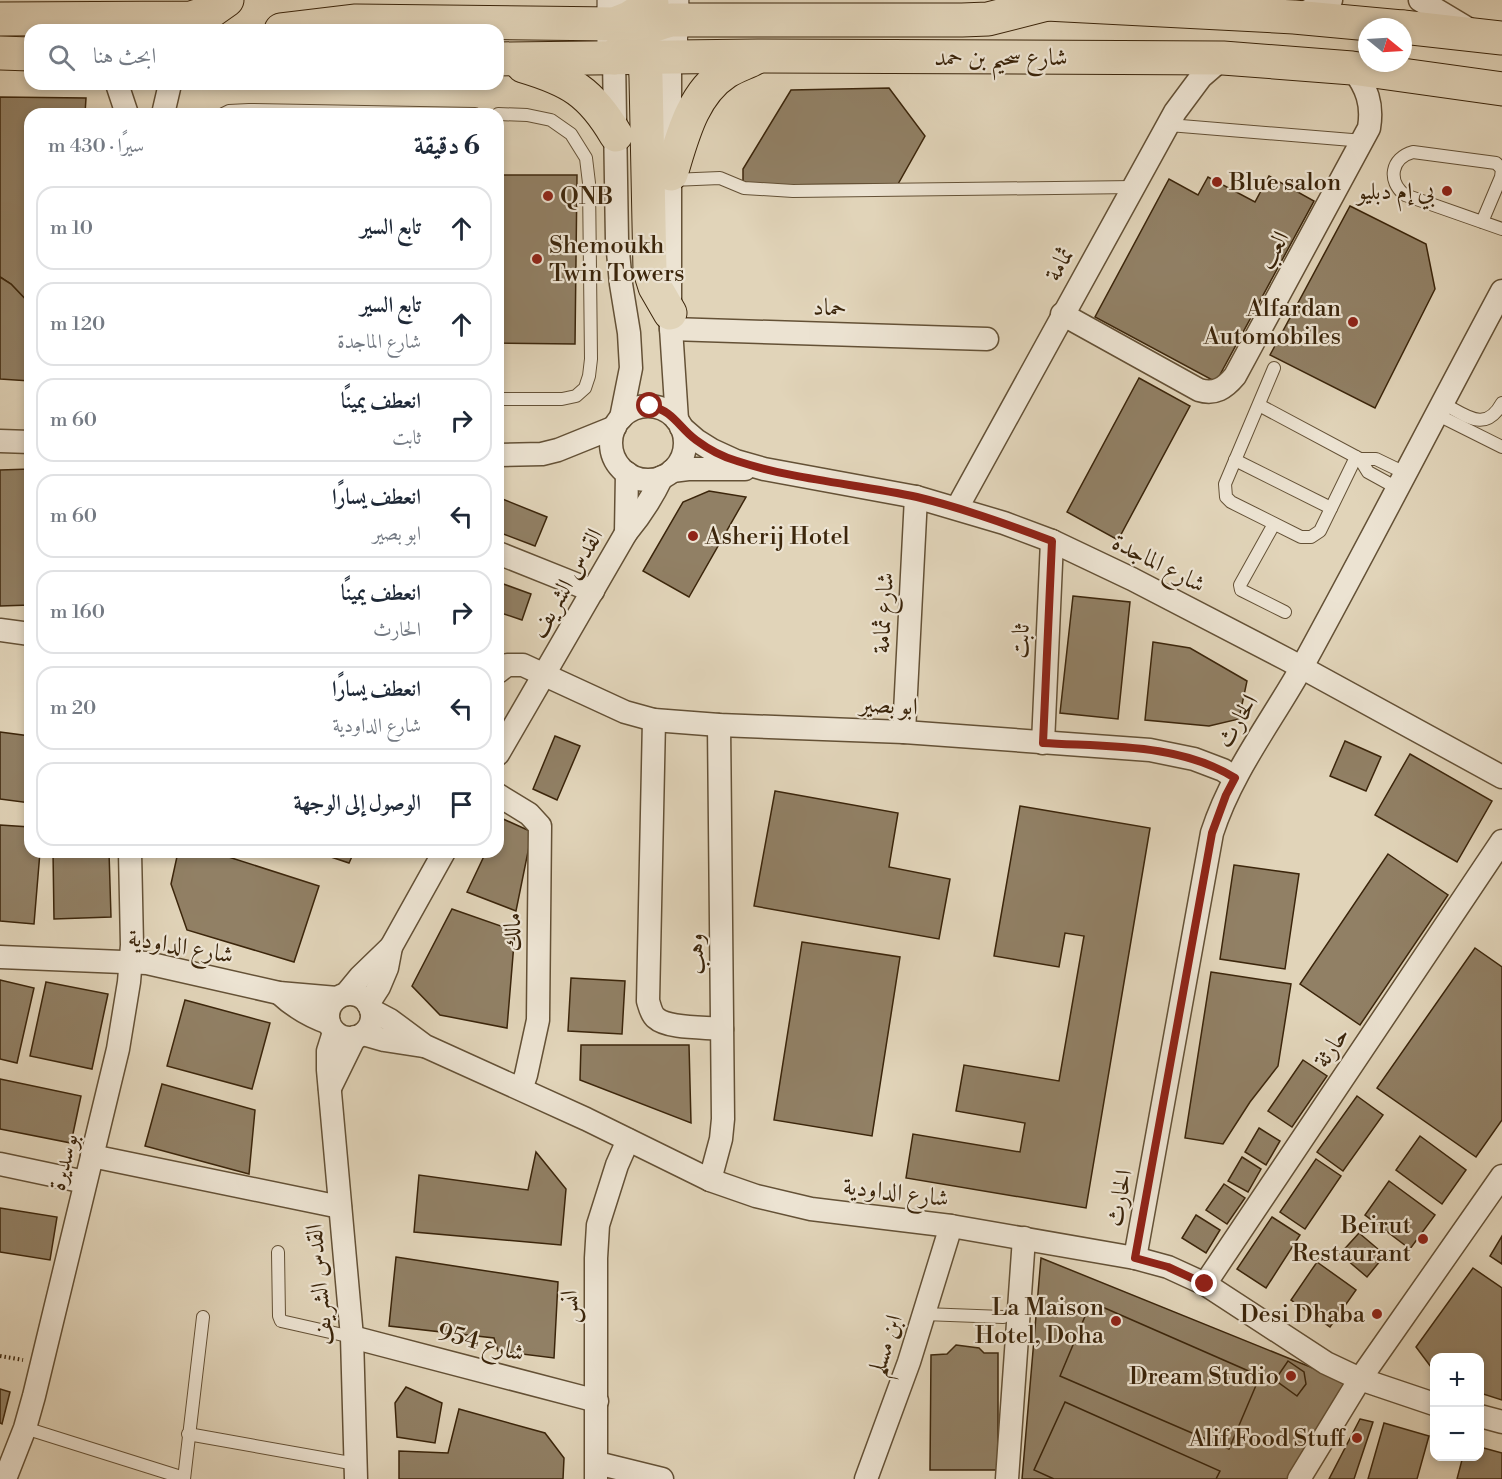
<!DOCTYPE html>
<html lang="ar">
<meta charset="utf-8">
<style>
:root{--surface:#fff;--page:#f2f2f3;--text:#1f2937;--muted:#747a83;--line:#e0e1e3}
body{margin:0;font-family:"Libre Bodoni",Amiri,serif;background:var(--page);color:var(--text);direction:rtl}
.controls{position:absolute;right:18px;bottom:18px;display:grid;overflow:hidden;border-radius:12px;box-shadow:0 3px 9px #0003}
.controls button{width:54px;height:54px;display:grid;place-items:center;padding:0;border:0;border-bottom:2px solid var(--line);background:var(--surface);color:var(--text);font:30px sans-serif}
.compass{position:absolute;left:1358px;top:18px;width:54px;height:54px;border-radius:50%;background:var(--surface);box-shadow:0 3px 9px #0003;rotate:108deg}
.stop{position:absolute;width:18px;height:18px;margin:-14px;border:4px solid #8f2418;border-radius:50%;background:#fff}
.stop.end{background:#8f2418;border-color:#fff;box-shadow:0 2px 6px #0008}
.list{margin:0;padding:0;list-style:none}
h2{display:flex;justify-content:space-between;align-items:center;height:78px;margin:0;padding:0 24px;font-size:26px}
h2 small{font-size:20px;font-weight:400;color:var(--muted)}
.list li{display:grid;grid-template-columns:39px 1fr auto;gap:18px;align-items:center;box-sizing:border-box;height:84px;margin:0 12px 12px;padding:0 12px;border:2px solid var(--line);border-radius:18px}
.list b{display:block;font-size:22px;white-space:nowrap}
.list p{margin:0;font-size:20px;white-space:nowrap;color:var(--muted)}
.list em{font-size:20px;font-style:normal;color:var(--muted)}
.icon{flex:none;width:33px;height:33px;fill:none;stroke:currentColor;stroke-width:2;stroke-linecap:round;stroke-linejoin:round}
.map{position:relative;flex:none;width:1502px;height:1479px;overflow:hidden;direction:ltr}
.search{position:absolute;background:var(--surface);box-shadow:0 3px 9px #0003;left:24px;top:24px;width:480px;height:66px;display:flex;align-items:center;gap:15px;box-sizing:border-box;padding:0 21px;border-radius:18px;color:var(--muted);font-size:22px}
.panel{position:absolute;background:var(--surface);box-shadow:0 3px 9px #0003;left:24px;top:108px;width:480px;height:750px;border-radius:18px;direction:rtl}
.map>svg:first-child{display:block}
.building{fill:#918065;stroke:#3b250b;stroke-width:1.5}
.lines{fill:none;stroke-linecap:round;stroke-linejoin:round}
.lane-casing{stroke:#645136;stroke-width:14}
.street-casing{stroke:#645136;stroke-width:25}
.secondary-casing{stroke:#3b250b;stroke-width:35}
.highway-casing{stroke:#3b250b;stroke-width:35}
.path{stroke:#3b250b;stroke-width:4;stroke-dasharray:1.5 3;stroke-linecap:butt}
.lane{stroke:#ece3d2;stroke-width:12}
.street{stroke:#ece3d2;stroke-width:22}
.secondary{stroke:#ece3d2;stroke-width:33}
.highway{stroke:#e1d4b9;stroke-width:33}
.route{stroke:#8f2418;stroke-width:8}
.poi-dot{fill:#8f2418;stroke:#ece3d2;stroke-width:2}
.labels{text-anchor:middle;stroke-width:4.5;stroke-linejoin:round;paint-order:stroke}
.street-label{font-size:24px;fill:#3b250b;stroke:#ece3d2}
.poi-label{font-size:24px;fill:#3b250b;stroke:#ece3d2;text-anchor:end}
</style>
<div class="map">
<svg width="1502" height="1479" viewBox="0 0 1502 1479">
<rect width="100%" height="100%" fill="#e1d4b9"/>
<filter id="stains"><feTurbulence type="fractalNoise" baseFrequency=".00333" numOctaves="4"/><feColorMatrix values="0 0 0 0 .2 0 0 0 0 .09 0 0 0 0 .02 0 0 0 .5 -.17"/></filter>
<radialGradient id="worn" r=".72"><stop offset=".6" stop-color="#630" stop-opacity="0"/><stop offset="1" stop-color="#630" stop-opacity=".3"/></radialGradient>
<g class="building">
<polygon points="889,88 925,136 898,184 743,185 743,169 791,90"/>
<polygon points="0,97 86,98 85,114 30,114 30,304 11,284 0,277"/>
<polygon points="498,175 577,175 575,344 498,343"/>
<polygon points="1269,176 1314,201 1216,382 1095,317 1169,179 1198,195 1208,177 1255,202"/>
<polygon points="1350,206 1426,244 1435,289 1375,408 1270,355"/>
<polygon points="0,277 11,284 30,304 30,381 0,379"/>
<polygon points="1139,378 1190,406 1118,540 1067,512"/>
<polygon points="30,469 30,605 0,606 0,470"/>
<polygon points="709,491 746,497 689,597 643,571 683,502"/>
<polygon points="500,498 547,517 535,546 498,532"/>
<polygon points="498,582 531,594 522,620 498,612"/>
<polygon points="1073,596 1130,602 1118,719 1060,713"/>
<polygon points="1153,642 1190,648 1247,681 1239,719 1209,726 1145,720"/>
<polygon points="0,732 30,736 30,803 0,799"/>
<polygon points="555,736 580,746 557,800 533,789"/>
<polygon points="1345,741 1381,757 1366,791 1330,776"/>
<polygon points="1410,754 1492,801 1457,862 1375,815"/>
<polygon points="775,791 898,813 889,867 950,879 939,939 754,906"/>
<polygon points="1020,806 1150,828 1086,1208 906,1178 913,1134 1020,1152 1025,1123 956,1111 964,1065 1059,1081 1084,936 1065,933 1059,967 994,956"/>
<polygon points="501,818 532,832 516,911 467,892 486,852 498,852 498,825"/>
<polygon points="0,825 30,827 30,852 40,852 34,924 0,921"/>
<polygon points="53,852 109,852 111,917 54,919"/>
<polygon points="178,852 213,852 319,886 294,962 187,930 171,884"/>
<polygon points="316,852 354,852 349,863"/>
<polygon points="1388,854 1448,895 1360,1025 1300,984"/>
<polygon points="1234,865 1299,874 1285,969 1220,959"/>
<polygon points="452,909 515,931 507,1028 440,1015 412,986"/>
<polygon points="802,942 900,957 872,1136 774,1120"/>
<polygon points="1475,948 1502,967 1502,1120 1476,1157 1377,1088"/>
<polygon points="1211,972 1291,984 1278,1066 1250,1102 1223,1144 1185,1138"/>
<polygon points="571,978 625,981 622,1034 568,1031"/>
<polygon points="0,980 34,988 17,1063 0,1059"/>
<polygon points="46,982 108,994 92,1069 30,1056"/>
<polygon points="185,1000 270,1023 252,1089 167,1066"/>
<polygon points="581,1045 689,1045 691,1123 580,1080"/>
<polygon points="1303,1060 1327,1076 1292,1127 1268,1111"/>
<polygon points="0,1079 81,1096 71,1143 0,1129"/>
<polygon points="162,1084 255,1110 249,1174 145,1146"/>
<polygon points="1357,1096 1383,1115 1343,1171 1317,1152"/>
<polygon points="1259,1128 1280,1141 1266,1165 1245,1152"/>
<polygon points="1420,1136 1466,1170 1442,1204 1396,1170"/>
<polygon points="536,1152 566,1189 561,1245 414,1232 419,1175 528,1190"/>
<polygon points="1242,1157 1261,1169 1248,1192 1228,1181"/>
<polygon points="1316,1159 1341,1176 1305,1229 1280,1212"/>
<polygon points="1389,1181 1435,1215 1410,1249 1365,1215"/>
<polygon points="1224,1184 1245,1198 1227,1224 1206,1210"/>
<polygon points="0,1208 57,1217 50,1260 0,1252"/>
<polygon points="1196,1215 1220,1230 1206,1253 1182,1238"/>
<polygon points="1272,1217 1300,1235 1266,1288 1237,1269"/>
<polygon points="1359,1233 1385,1255 1367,1277 1340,1254"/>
<polygon points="1502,1236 1502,1264 1490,1256"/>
<polygon points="396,1257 558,1282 554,1358 498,1351 494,1338 389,1326"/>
<polygon points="1041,1258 1350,1383 1288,1479 1022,1479"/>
<polygon points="1317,1262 1356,1290 1330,1327 1291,1300"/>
<polygon points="1473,1268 1502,1288 1502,1400 1480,1393 1480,1358 1434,1358 1434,1371 1416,1347"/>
<polygon points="1091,1302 1260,1376 1229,1449 1060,1376"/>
<polygon points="956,1345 979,1348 984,1353 998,1353 998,1470 930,1470 931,1355 947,1354"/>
<polygon points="1288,1361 1304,1372 1306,1384 1297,1396 1275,1380"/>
<polygon points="406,1387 442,1403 435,1443 397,1437 395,1403"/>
<polygon points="0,1389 10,1392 2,1424 0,1423"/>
<polygon points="1065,1402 1220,1471 1216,1479 1054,1479 1034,1470"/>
<polygon points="459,1409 545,1433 564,1458 563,1479 399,1479 399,1451 448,1453"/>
<polygon points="1360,1419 1373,1422 1354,1479 1329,1479"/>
<polygon points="1384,1423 1429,1436 1417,1479 1368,1479"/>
<polygon points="1480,1447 1502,1453 1502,1479 1457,1479 1463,1456 1480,1456"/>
</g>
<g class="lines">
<defs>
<g id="lane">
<polyline points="223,114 229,111 249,110 475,114"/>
<polyline points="498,114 527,115 551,120 571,134 586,158 589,183 591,359 589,376 585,388 576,396 562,399 498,399"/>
<polyline points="1169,125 1364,141"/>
<polyline points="672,180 720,178 744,188 793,191 1134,187"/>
<path d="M1482 222 1501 177 1502 169 1496 163 1413 152C1391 158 1387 181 1405 195L1502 229"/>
<polyline points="1274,368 1225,484 1226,497 1231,502 1301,537 1311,537 1320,531 1356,457"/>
<path d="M1442 403C1466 415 1485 434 1502 403"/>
<polyline points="1259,405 1360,459 1376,459 1405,473"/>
<polyline points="1436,414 1502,447"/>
<polyline points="1360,459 1368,472 1397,488"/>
<polyline points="1235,460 1331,508"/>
<polyline points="1274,524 1240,585 1241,590 1285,612"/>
<polyline points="278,1252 279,1316 281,1321 352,1337"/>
<polyline points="924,1314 1003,1317"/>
<polyline points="25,1428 184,1478"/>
<polyline points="188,1434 356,1464"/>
<polyline points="184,1479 203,1317"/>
</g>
<g id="street">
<polyline points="1420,0 1470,30"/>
<polyline points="1297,16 1331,0"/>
<polyline points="614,58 617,241 621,284 629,333 631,368 621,418"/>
<polyline points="670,58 670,313 677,420"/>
<polyline points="117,84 127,114"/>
<polyline points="163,114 170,84"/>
<path d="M1062 314 1199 390C1215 395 1225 388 1235 376L1369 128C1373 104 1367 88 1352 68"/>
<polyline points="671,329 987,339"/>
<circle cx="648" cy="443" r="37"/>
<polyline points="681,427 696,440 712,450 736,461 764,469 916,497 1004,523 1052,541 1132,579 1288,660 1502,777"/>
<polyline points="0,441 30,442"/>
<polyline points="498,455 542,454 558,450 615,427"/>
<polyline points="672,471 688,469 745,469"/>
<polyline points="957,508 1175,112 1201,77 1223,58"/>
<polyline points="626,533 627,473"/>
<polyline points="498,553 593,591"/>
<polyline points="0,630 30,634"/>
<polyline points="498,672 507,665 523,665 625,712 654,720 719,725 904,732 1150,750 1194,759 1223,770 1235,778"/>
<path d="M654 720 648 1001C650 1007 651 1014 656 1018 668 1029 706 1027 722 1029"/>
<polyline points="904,732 916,497"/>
<polyline points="1043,743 1052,541"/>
<path d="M498 754 626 533C641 515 652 498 662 477"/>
<polyline points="498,795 529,814 540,826 538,1020 526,1075 521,1089"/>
<polyline points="0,957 147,963 279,993 337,998"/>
<path d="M279 993C294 1007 309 1016 329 1023"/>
<polyline points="346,994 360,977 391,947"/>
<circle cx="350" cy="1016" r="22"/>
<polyline points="368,1004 379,987 387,968 391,947 444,852"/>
<polyline points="371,1010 390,1020 425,1046 586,1119 710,1180 756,1196 811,1209 951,1226 1135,1258 1168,1267 1205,1284 1326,1363 1360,1379 1434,1404"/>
<polyline points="334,1032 328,1051 328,1070 352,1337 356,1479"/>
<polyline points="363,1034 384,1040 423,1046"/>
<polyline points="330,1088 355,1037"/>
<polyline points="92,1156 340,1207"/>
<polyline points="0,1164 85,1182"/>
<polyline points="710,1180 721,1139 723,1119 719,725"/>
<path d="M1135 1258 1212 833C1232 771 1272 721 1303 665 1371 541 1435 416 1502 291"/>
<polyline points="1205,1284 1502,841"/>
<polyline points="352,1337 597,1401"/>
<polyline points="1480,1416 1502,1422"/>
<polyline points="597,1463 662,1479"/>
<polyline points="5,1479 25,1428 34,1396 118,1049 129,982 132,945 130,852"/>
<polyline points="596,1479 596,1258 598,1225 617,1165 628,1140"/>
<polyline points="866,1479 909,1362 951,1226"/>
<polyline points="1007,1479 1024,1238"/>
<polyline points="1299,1479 1360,1379 1502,1176"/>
</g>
<g id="secondary">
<polyline points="614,0 614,52"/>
<polyline points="670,58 672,0"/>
</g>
<g id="highway">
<polyline points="1027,3 1294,17 1402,27"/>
<polyline points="0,19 191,18 210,12 227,0"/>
<polyline points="1403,27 1502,38"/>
<polyline points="281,30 356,21 614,24 629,18 652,4"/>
<polyline points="639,36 645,58 646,78 650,271 655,287 670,313"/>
<polyline points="0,53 30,54"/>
<path d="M614 58C632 36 643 27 671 20H962L988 19 1047 4"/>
<polyline points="498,59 758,56 1223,58 1352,68 1502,89"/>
<path d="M523 66C570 80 591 92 616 135"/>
<path d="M671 174C682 138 692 94 726 72 735 66 746 63 755 58"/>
</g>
</defs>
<use href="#lane" class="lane-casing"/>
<use href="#street" class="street-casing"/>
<use href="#secondary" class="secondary-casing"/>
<use href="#highway" class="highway-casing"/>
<polyline class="path" points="0,1356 23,1360"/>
<use href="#lane" class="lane"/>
<use href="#street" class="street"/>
<use href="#secondary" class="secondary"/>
<use href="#highway" class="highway"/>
</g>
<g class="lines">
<path class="route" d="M650 406C674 411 678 427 696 440 708 449 723 457 737 461 795 480 857 484 917 497 963 508 1007 524 1052 541L1043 743C1106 747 1179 743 1235 778L1226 795 1212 833 1135 1258 1168 1267 1205 1284"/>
</g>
<g class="poi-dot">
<circle cx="1217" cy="182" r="6"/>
<circle cx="1447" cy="191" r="6"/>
<circle cx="548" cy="196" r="6"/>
<circle cx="537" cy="259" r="6"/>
<circle cx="1353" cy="322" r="6"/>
<circle cx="693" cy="536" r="6"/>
<circle cx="1423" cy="1239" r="6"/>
<circle cx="1377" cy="1314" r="6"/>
<circle cx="1116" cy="1321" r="6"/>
<circle cx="1291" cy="1376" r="6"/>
<circle cx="1357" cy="1438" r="6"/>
</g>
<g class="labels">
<g class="street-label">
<text x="1001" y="65">شارع سحيم بن حمد</text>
<text transform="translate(1273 250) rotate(-61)" y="8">العب</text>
<text transform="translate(1059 264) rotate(-61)" y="8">ثمامة</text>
<text transform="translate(830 307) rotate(2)" y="8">حماد</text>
<text transform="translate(1159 563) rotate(27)" y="8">شارع الماجدة</text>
<text transform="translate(566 583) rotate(-60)" y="8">القدس الشريف</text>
<text transform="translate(883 613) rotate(-87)" y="8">شارع ثمامة</text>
<text transform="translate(1020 641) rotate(-87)" y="8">ثابت</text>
<text transform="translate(889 705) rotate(3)" y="8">ابو بصير</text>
<text transform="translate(1237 721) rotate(-59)" y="8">الحارث</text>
<text transform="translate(512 932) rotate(-89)" y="8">مالك</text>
<text transform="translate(181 946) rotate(10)" y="8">شارع الداودية</text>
<text transform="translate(695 954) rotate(-91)" y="8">وهب</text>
<text transform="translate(1331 1047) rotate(-56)" y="8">حارثة</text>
<text transform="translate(63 1162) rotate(-76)" y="8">بوسديرة</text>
<text transform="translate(896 1192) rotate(7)" y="8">شارع الداودية</text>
<text transform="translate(1119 1198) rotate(-80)" y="8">الحارث</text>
<text transform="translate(319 1285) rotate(-95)" y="8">القدس الشريف</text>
<text transform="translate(569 1307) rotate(-91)" y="8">انس</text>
<text transform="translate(481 1342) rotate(15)" y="8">شارع 954</text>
<text transform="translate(885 1345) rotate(-72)" y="8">ابن مسلم</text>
</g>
<g class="poi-label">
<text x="1229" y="190" text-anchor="start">Blue salon</text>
<text x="1435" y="199">بي إم دبليو</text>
<text x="560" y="204" text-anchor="start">QNB</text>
<text x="549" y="253" text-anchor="start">Shemoukh<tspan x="549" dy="28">Twin Towers</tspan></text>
<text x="1341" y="316">Alfardan<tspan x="1341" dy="28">Automobiles</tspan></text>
<text x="705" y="544" text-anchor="start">Asherij Hotel</text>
<text x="1411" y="1233">Beirut<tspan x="1411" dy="28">Restaurant</tspan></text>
<text x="1104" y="1315">La Maison<tspan x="1104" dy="28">Hotel, Doha</tspan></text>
<text x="1365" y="1322">Desi Dhaba</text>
<text x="1279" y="1384">Dream Studio</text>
<text x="1345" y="1446">Alif Food Stuff</text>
</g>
</g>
<rect width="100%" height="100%" filter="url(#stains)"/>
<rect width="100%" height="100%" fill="url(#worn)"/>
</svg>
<div class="controls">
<button>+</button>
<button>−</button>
</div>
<svg class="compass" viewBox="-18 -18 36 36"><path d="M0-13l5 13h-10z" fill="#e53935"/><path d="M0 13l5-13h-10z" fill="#747a83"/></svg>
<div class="stop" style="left:650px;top:406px"></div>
<div class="stop end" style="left:1205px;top:1284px"></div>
<div class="search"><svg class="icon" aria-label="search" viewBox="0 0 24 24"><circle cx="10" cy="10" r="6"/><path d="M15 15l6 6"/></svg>ابحث هنا</div>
<section class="panel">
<h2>6 دقيقة<small>سيرًا · 430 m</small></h2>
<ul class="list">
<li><svg class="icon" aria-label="ahead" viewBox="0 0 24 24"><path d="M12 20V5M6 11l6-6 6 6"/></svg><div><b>تابع السير</b></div><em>10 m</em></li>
<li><svg class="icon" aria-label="ahead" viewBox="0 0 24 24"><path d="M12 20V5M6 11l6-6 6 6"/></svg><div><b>تابع السير</b><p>شارع الماجدة</p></div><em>120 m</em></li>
<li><svg class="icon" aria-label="right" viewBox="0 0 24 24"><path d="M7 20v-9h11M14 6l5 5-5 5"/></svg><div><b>انعطف يمينًا</b><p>ثابت</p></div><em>60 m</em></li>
<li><svg class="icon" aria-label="left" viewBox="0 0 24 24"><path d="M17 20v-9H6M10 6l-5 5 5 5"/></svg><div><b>انعطف يسارًا</b><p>ابو بصير</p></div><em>60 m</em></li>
<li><svg class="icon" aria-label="right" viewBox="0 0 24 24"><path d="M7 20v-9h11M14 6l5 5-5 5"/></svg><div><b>انعطف يمينًا</b><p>الحارث</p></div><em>160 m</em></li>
<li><svg class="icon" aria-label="left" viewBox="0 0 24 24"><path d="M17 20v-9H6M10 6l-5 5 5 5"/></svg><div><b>انعطف يسارًا</b><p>شارع الداودية</p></div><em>20 m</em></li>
<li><svg class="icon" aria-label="arrive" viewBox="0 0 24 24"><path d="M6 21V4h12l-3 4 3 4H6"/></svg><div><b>الوصول إلى الوجهة</b></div></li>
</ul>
</section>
</div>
